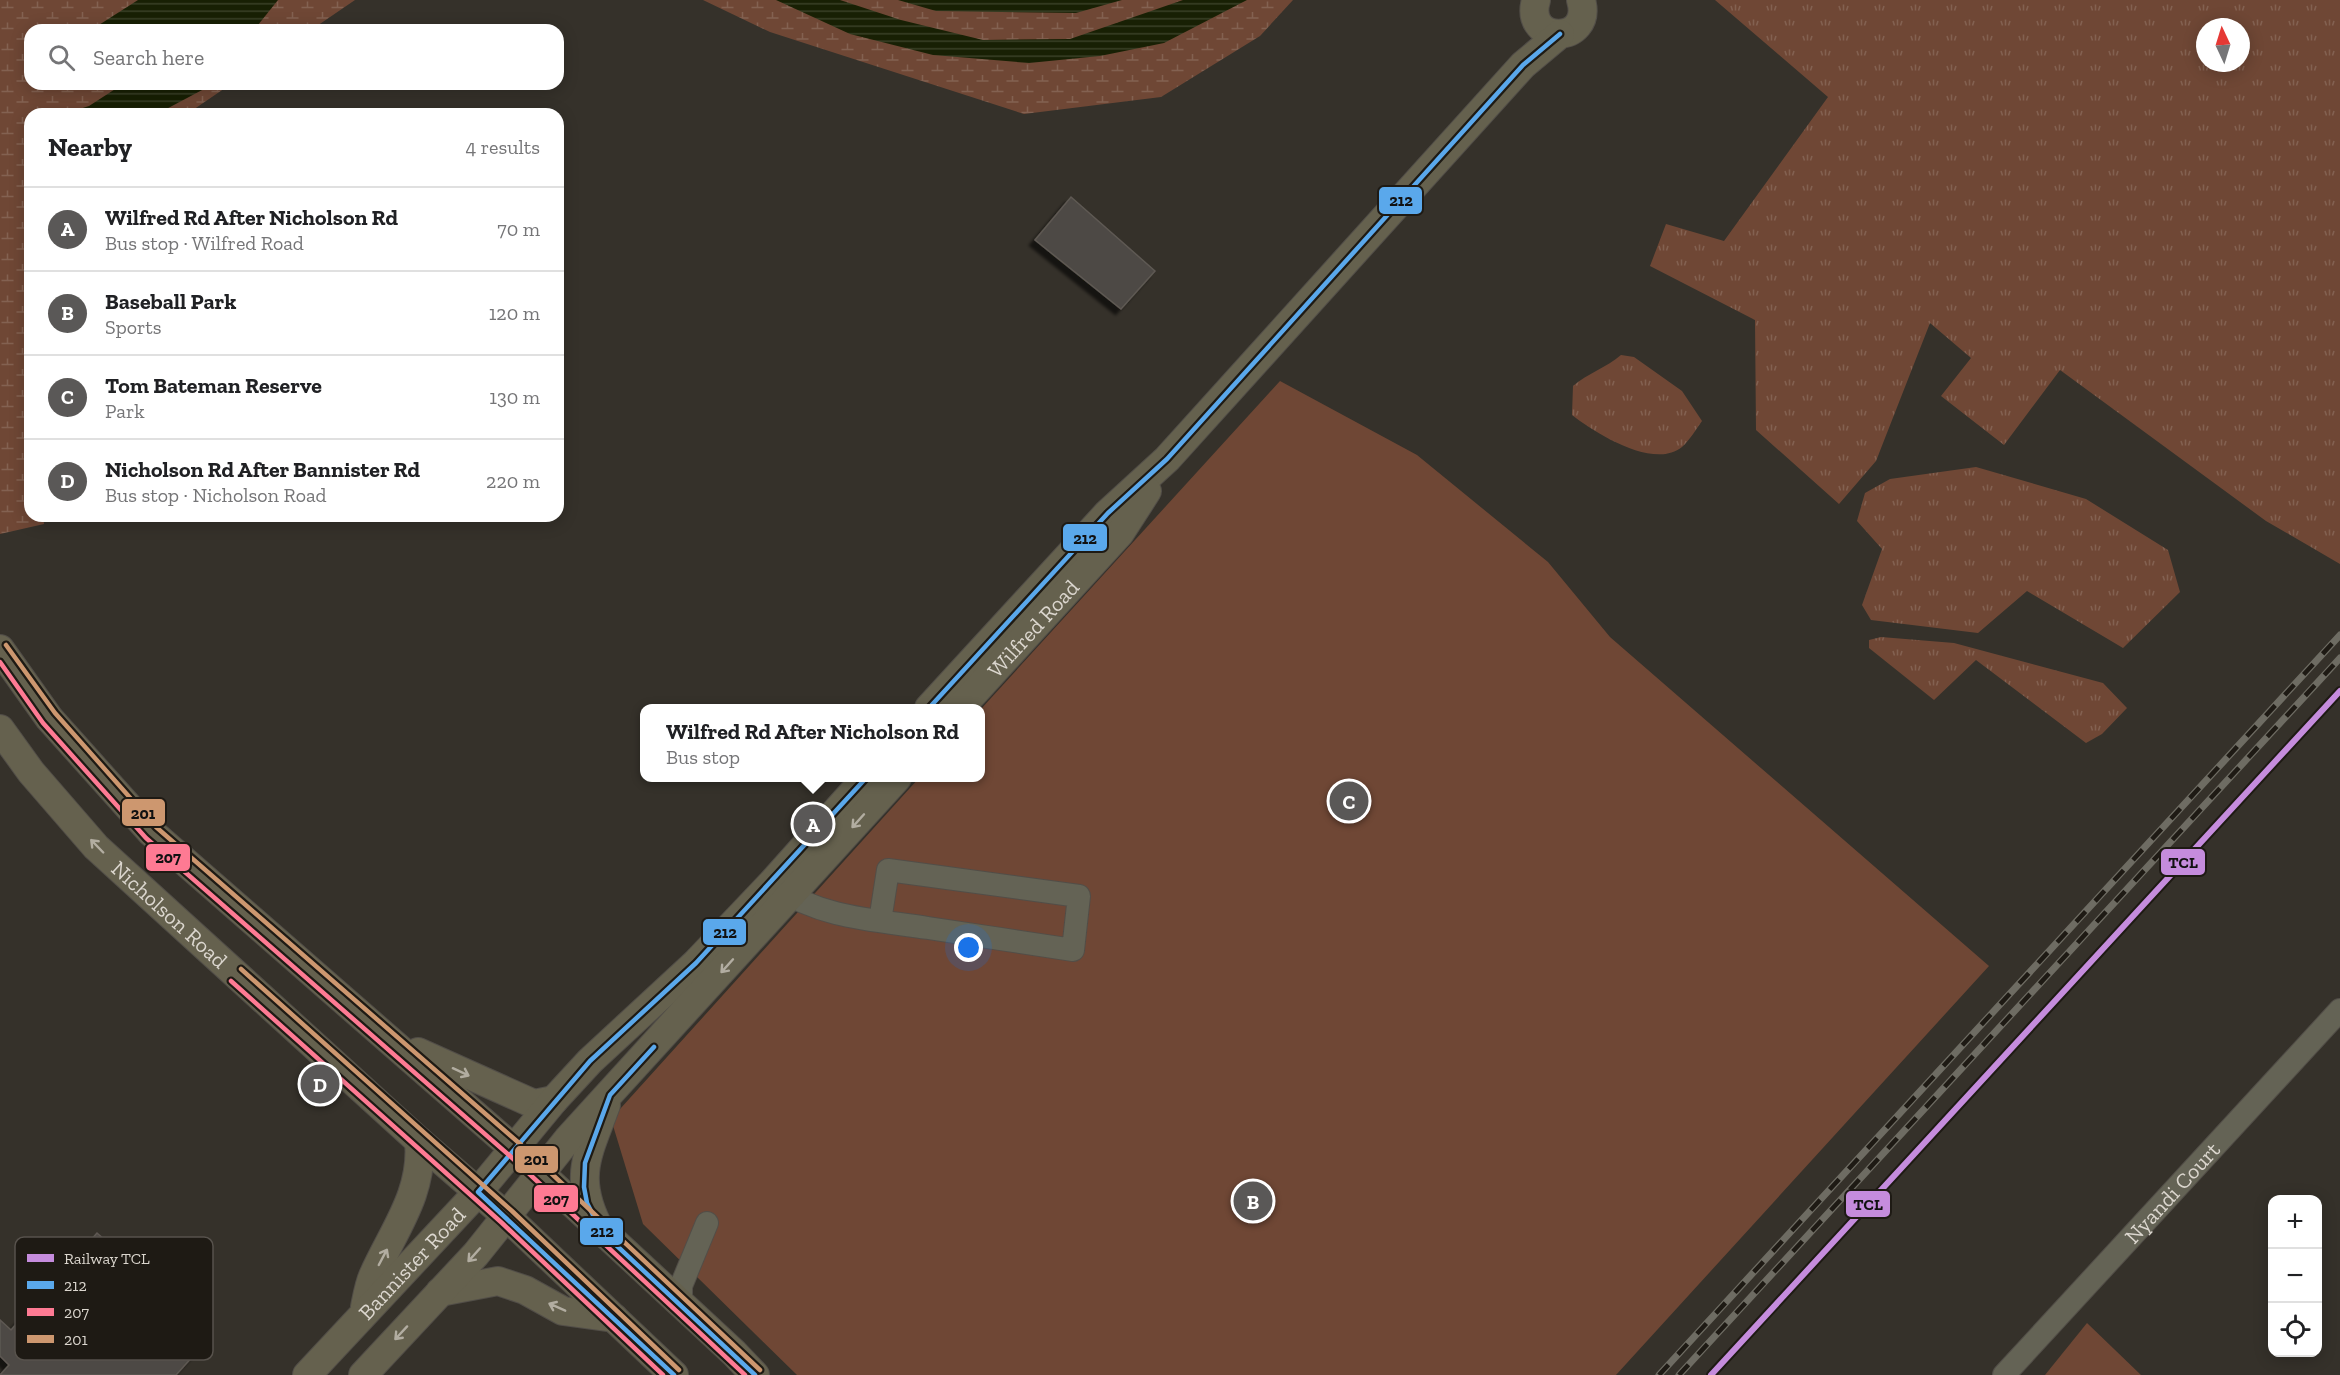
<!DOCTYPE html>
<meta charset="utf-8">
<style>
:root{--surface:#fff;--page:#f2f2f2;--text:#202124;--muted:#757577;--line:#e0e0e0;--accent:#5a5857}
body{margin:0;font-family:"Zilla Slab",serif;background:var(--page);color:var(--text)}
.controls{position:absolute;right:18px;bottom:18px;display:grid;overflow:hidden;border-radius:12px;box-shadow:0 3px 15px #0003}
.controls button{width:54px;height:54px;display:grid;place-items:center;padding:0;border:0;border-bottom:2px solid var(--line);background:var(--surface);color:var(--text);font:30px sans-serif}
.compass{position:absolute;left:2196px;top:18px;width:54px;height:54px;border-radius:50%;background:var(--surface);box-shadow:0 3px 15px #0003;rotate:356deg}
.you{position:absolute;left:969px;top:948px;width:21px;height:21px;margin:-15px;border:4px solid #fff;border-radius:50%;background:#1a73e8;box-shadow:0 0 0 9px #1a73e833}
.badge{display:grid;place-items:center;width:39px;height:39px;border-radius:50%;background:var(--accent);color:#fff;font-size:20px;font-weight:700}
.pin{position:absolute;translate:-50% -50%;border:3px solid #fff;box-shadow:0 2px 6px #0006}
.popup{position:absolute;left:640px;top:704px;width:345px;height:78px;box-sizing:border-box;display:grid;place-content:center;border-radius:12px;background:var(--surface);filter:drop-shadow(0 2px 4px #0005);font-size:20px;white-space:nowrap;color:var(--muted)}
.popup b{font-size:22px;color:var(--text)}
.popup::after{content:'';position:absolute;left:50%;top:100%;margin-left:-12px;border:12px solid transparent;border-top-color:var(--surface)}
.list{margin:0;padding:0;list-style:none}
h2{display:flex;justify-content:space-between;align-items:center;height:78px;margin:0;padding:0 24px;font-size:26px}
h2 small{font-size:20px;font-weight:400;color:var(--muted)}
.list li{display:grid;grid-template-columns:39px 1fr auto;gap:18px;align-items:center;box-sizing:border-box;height:84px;padding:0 24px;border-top:2px solid var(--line)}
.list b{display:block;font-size:22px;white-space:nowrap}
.list p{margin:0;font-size:20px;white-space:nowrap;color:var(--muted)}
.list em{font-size:20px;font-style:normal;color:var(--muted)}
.icon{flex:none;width:33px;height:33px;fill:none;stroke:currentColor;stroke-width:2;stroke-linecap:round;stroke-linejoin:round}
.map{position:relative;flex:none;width:2340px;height:1375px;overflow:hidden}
.search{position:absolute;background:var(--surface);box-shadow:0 3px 15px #0003;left:24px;top:24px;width:540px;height:66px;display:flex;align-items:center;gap:15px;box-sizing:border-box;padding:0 21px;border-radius:18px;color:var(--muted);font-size:22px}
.panel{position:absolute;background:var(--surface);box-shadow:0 3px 15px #0003;left:24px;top:108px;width:540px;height:414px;border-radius:18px}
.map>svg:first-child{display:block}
.grass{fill:url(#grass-tufts);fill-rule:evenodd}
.wetland{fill:url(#wetland-marsh)}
.park{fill:#6f4735}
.water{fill:url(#water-rules)}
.building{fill:#4d4944;stroke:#5e5953;stroke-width:1.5;filter:url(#shadow)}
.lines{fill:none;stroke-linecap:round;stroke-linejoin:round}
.minor-casing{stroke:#524e48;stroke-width:24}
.major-casing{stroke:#524e48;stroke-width:30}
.minor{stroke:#646355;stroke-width:22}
.major{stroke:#65614e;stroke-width:28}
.rail-casing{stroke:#6e6c63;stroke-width:7}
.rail{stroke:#1e1a14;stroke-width:4.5;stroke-dasharray:14;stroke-linecap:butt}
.bus-1-casing{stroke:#1e1a14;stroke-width:9}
.bus-2-casing{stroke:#1e1a14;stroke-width:9}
.bus-3-casing{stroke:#1e1a14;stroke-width:9}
.bus-1{stroke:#5aa8eb;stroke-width:4.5}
.bus-2{stroke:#fe7a93;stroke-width:4.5}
.bus-3{stroke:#cd976f;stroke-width:4.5}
.rail-1-casing{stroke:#1e1a14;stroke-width:10}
.rail-1{stroke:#c58cdd;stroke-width:6}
.oneway{stroke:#b2ada1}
.labels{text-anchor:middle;stroke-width:4.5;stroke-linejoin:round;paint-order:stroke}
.street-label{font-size:22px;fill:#dbd6ce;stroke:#1e1a14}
.key{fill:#1e1a14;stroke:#57524c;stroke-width:1.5}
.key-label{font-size:16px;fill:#dbd6ce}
.line-badge{stroke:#1e1a14;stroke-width:2}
.pale-badge-label{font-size:16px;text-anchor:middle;font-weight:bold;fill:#111}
</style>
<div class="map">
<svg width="2340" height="1375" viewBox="0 0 2340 1375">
<defs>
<pattern id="grass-tufts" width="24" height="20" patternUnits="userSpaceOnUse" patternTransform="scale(1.5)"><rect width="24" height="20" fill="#6f4735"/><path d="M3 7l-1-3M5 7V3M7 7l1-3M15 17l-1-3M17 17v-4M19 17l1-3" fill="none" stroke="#836151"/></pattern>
<pattern id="wetland-marsh" width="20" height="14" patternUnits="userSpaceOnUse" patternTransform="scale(1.5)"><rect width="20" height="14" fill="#6f4735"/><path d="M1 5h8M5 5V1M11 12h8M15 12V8" fill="none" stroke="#836151"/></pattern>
<pattern id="water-rules" width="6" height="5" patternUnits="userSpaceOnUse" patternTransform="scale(1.5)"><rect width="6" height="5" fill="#182004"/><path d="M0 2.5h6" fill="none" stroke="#394027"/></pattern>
<filter id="shadow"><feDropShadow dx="-5.5" dy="5.5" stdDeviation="1.5" flood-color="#0009"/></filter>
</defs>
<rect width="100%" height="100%" fill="#35312a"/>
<g class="grass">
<path d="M1715 0H2340V564L2266 521 2060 370 2004 445 1941 396 1971 358 1930 323 1876 461 1839 504 1756 430 1755 320 1650 266 1666 224 1724 241 1828 97ZM2205 27H2241V63H2205Z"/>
<path d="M1621 355 1634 357 1682 391 1702 421C1696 429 1690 440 1682 447 1654 470 1595 433 1572 415L1573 386C1588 373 1606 368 1621 355Z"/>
<polygon points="1976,467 2086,499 2168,550 2180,592 2123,648 2027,591 1978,633 1871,620 1862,605 1882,549 1857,521 1865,493 1890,479"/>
<polygon points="1881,637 1954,643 2103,683 2127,708 2102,734 2086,743 1976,660 1934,700 1869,648 1869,640"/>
</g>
<g class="wetland">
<polygon points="0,0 355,0 311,30 30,30 30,84 231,84 187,114 30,114 30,516 43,516 44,524 0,534"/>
<polygon points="703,0 1293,0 1260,36 1161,97 1024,114 770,32"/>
</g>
<g class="park">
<polygon points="1280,381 1417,455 1548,562 1610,637 1989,966 1616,1375 797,1375 643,1224 611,1119 919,778 981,778 981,709"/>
<polygon points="2087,1323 2141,1375 2045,1375"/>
</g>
<g class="water">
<polygon points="138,0 278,0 254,30 91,30"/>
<polygon points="776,0 840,0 901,20 983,40 1070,39 1183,0 1247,0 1164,43 1100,56 1029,63 933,55 850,34"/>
<polygon points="898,0 1122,0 1076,13 936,11"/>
<polygon points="123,84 209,84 204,89 157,114 64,114 89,106"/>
</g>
<g class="building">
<polygon points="1071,197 1155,271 1121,309 1035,240"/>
<polygon points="97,1233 212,1335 176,1375 0,1375 9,1365 0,1356 0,1320 11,1330"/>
</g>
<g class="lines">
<defs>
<g id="minor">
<path d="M778 888C821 918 877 920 928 928 976 935 1025 943 1073 950L1079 896 888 870 880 921"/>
<polyline points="681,1306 681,1286 707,1223"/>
<path id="s1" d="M2004 1375 2340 1010"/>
</g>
<g id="major">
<path d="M1536 0C1523 45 1594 45 1581 0"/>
<polyline points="0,649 49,718 151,832 514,1149 734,1353 755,1375"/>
<polyline points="929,708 1108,513 1167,459 1523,65 1560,34"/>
<path id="s2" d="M960 708 1120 533 1147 491"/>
<path id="s3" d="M0 729 31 772 96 847 419 1141 507 1217 674 1375"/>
<polyline points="418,1052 534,1104 554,1100"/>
<path d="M597 1224C573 1175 589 1152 606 1105"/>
<polyline points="440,1292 498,1281 525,1290 563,1311 614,1318"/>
<path d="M365 1307C367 1297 369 1285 373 1276 393 1231 424 1193 419 1141"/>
<path id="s4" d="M307 1375 478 1192 554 1100 590 1061 696 963 772 883 866 778"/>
<polyline points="363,1375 476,1254 568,1139 897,778"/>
</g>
</defs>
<use href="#minor" class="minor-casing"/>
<use href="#major" class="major-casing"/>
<use href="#minor" class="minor"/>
<use href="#major" class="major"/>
<defs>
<g id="rail">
<polyline points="1659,1375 2340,635"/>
<polyline points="1679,1375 2340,658"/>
</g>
</defs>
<use href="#rail" class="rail-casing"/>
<use href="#rail" class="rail"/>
<defs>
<g id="bus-1">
<polyline points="929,708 1108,513 1167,459 1523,65 1560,34"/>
<polyline points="654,1047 610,1095 585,1163 584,1187 587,1203 601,1231 755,1375"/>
<polyline points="674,1375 478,1192 590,1061 696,963 866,778"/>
</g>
<g id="bus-2">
<polyline points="0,662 43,723 146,838 509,1155 745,1375"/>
<polyline points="231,981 502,1223 663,1375"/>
</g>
<g id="bus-3">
<polyline points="6,645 55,713 156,827 519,1143 760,1370"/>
<polyline points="241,969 512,1211 679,1370"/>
</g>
</defs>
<use href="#bus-1" class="bus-1-casing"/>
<use href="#bus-2" class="bus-2-casing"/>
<use href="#bus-3" class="bus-3-casing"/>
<use href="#bus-1" class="bus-1"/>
<use href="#bus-2" class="bus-2"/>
<use href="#bus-3" class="bus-3"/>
<defs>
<polyline id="rail-1" points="1711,1375 2340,691"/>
</defs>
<use href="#rail-1" class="rail-1-casing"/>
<use href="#rail-1" class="rail-1"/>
</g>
<defs><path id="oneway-shaft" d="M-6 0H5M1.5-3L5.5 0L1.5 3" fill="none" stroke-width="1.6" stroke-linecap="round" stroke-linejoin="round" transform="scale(1.5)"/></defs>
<g class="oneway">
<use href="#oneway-shaft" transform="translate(858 821) rotate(132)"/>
<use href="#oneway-shaft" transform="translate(97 846) rotate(-134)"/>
<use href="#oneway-shaft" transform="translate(727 966) rotate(132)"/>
<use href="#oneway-shaft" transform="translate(461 1072) rotate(25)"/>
<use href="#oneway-shaft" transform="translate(474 1255) rotate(132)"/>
<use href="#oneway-shaft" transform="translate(383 1257) rotate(-62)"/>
<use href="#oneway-shaft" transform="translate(557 1307) rotate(-156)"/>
<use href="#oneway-shaft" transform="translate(401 1333) rotate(133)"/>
</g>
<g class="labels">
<g class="street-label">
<text dy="8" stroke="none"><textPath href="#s2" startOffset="108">Wilfred Road</textPath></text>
<text dy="8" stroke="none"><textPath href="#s3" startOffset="252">Nicholson Road</textPath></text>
<text dy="8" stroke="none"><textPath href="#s1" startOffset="248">Nyandi Court</textPath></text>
<text dy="8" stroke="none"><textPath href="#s4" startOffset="153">Bannister Road</textPath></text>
</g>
</g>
<rect x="15" y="1237" width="198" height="123" rx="9" class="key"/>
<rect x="27" y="1254" width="27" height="8" fill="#c58cdd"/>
<rect x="27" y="1281" width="27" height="8" fill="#5aa8eb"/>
<rect x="27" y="1308" width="27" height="8" fill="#fe7a93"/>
<rect x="27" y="1335" width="27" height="8" fill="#cd976f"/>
<g class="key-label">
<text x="64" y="1264">Railway TCL</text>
<text x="64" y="1291">212</text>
<text x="64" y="1318">207</text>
<text x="64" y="1345">201</text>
</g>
<g class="line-badge">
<rect x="1378" y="186" width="45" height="29" rx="6" fill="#5aa8eb"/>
<rect x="1062" y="523" width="46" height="29" rx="6" fill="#5aa8eb"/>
<rect x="121" y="798" width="45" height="29" rx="6" fill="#cd976f"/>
<rect x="145" y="843" width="46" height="29" rx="6" fill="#fe7a93"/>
<rect x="2160" y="848" width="46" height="28" rx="6" fill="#c58cdd"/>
<rect x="702" y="918" width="45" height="28" rx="6" fill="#5aa8eb"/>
<rect x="514" y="1145" width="45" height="29" rx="6" fill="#cd976f"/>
<rect x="533" y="1184" width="46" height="29" rx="6" fill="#fe7a93"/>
<rect x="1845" y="1190" width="46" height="28" rx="6" fill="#c58cdd"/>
<rect x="579" y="1217" width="45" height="29" rx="6" fill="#5aa8eb"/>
</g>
<g class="pale-badge-label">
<text x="1401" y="206">212</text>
<text x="1085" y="544">212</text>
<text x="143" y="819">201</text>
<text x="168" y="863">207</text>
<text x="2183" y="868">TCL</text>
<text x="725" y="938">212</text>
<text x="536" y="1165">201</text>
<text x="556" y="1205">207</text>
<text x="1868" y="1210">TCL</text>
<text x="602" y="1237">212</text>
</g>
</svg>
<div class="controls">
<button>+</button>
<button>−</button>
<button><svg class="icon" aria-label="locate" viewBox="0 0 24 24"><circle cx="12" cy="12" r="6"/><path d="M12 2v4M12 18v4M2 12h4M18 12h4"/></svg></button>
</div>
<svg class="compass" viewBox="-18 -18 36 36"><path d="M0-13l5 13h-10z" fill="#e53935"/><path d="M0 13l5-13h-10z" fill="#757577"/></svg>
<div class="you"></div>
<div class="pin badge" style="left:813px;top:824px">A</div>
<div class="popup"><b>Wilfred Rd After Nicholson Rd</b>Bus stop</div>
<div class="pin badge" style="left:1253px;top:1201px">B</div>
<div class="pin badge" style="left:1349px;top:801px">C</div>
<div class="pin badge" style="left:320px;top:1084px">D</div>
<div class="search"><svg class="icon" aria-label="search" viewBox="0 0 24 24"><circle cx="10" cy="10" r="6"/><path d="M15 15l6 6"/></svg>Search here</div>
<section class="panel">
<h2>Nearby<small>4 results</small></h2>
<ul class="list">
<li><span class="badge">A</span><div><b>Wilfred Rd After Nicholson Rd</b><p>Bus stop · Wilfred Road</p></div><em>70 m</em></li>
<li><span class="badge">B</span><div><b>Baseball Park</b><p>Sports</p></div><em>120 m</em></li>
<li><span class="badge">C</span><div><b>Tom Bateman Reserve</b><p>Park</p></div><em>130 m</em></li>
<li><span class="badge">D</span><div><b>Nicholson Rd After Bannister Rd</b><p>Bus stop · Nicholson Road</p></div><em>220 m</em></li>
</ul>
</section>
</div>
